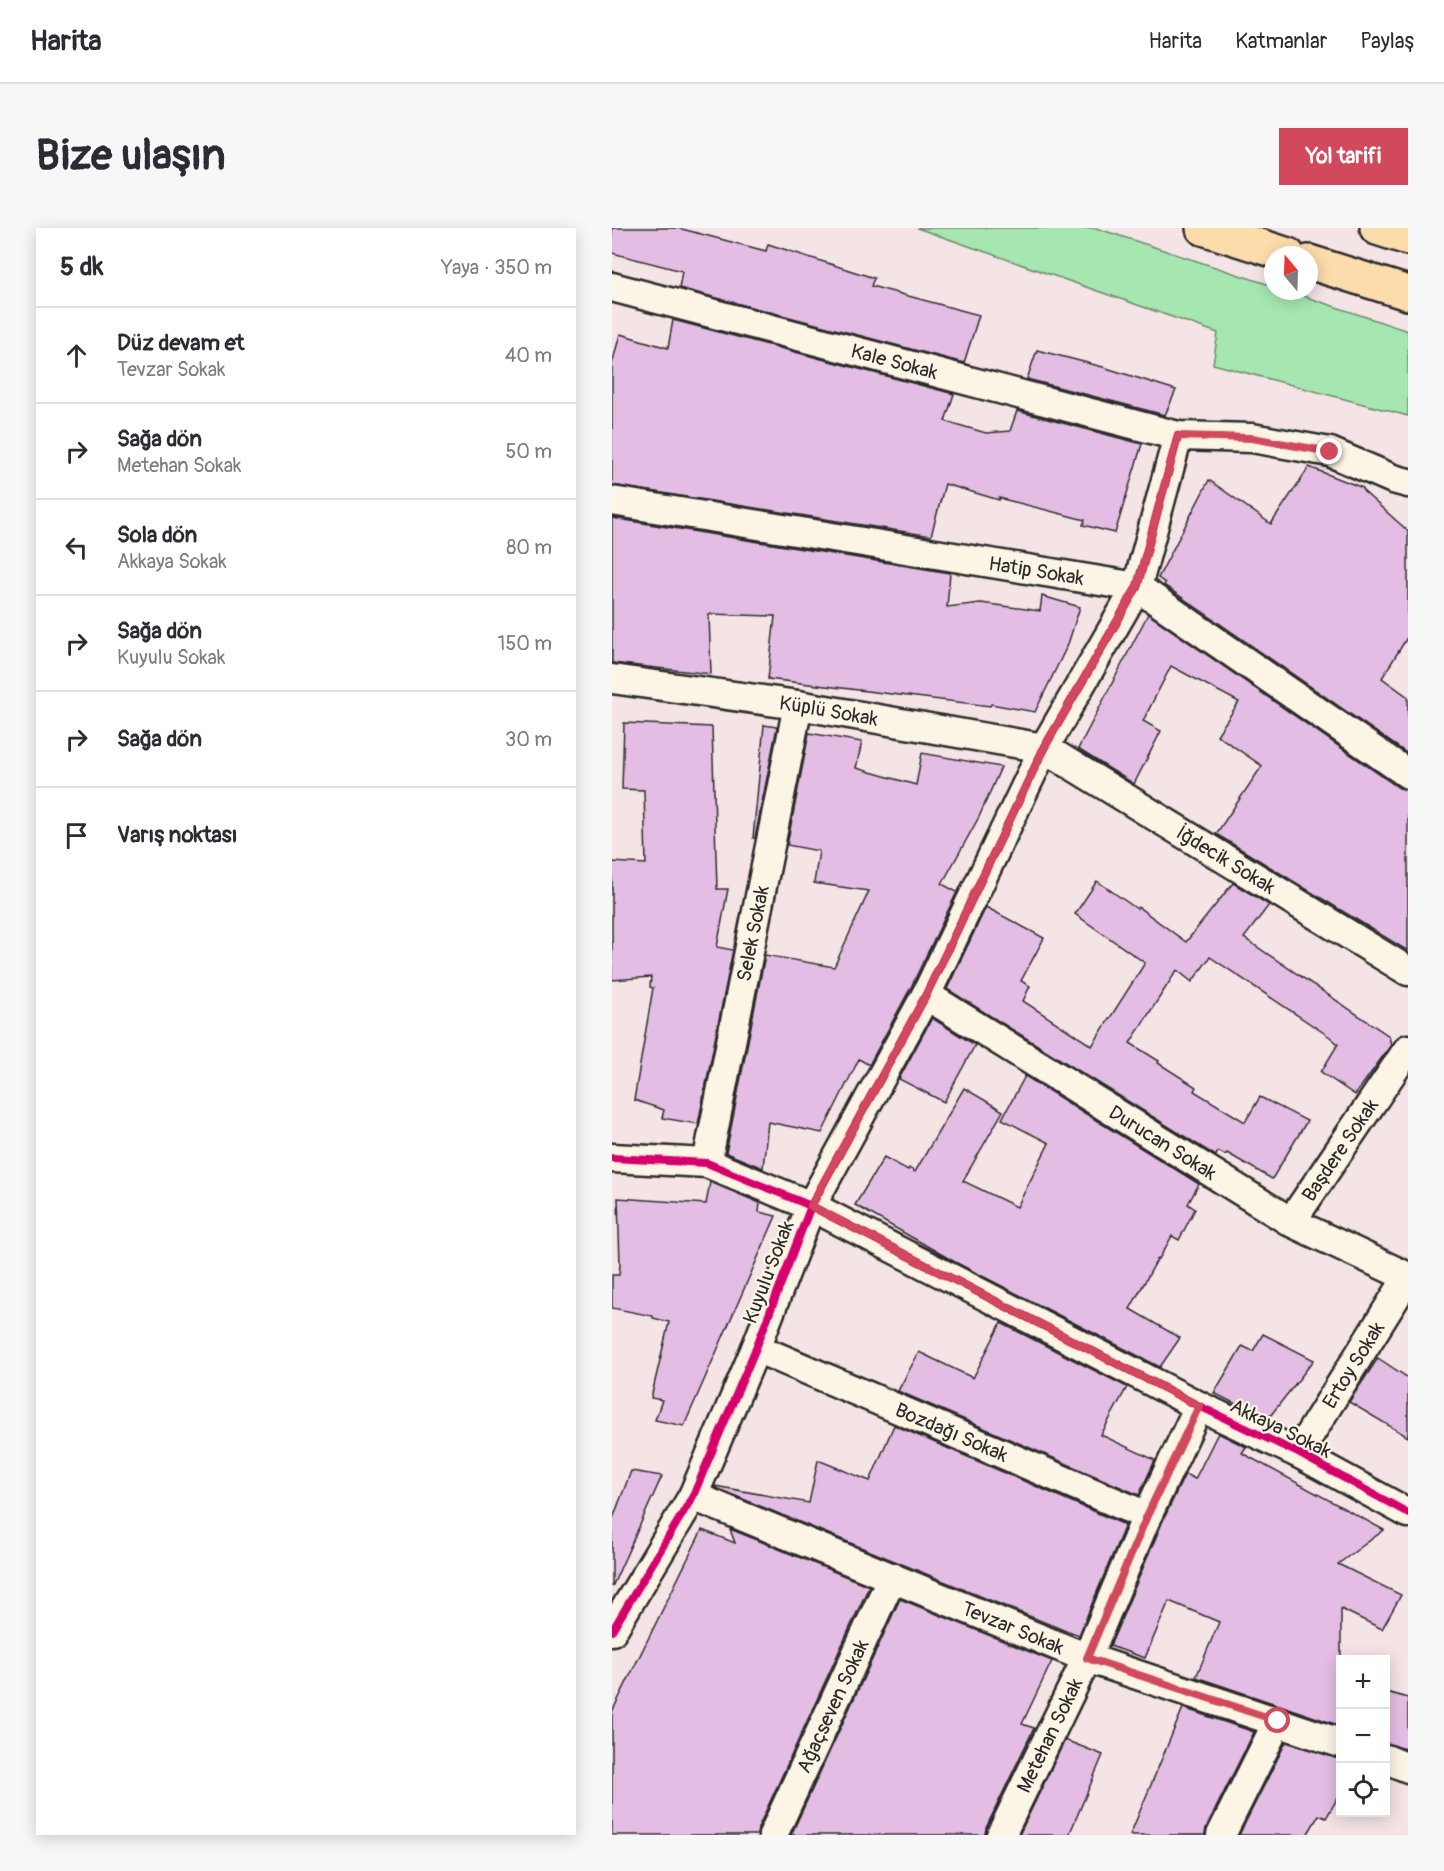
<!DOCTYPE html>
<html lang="tr">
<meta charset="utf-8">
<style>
:root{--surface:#fff;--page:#f7f7f7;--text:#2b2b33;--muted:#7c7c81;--line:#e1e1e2;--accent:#d1495b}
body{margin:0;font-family:Pangolin,sans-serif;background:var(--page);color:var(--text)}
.controls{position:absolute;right:18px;bottom:18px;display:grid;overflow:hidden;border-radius:0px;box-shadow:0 3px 15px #0003}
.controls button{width:54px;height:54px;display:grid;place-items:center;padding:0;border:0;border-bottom:2px solid var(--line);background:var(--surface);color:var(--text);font:30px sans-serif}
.compass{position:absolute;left:652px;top:18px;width:54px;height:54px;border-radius:50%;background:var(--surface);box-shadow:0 3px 15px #0003;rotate:341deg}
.stop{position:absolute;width:18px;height:18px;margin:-14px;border:4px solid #d1495b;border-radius:50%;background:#fff}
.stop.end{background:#d1495b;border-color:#fff;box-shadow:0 2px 6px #0008}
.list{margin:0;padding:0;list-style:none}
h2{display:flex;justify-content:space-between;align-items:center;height:78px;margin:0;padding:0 24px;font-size:26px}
h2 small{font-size:20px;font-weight:400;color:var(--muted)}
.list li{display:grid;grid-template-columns:39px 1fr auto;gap:18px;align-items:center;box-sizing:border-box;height:96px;padding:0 24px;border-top:2px solid var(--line)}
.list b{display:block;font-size:22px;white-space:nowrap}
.list p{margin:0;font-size:20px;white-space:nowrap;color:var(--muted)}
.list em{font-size:20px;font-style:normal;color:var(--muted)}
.icon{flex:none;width:33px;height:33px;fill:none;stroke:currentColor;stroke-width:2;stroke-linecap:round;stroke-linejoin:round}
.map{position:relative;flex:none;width:796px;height:1607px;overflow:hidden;border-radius:0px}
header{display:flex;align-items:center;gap:36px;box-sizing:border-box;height:84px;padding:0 30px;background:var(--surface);border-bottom:2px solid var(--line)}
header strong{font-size:28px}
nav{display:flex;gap:33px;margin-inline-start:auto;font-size:21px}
.intro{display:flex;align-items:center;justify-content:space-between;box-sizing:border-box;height:144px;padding:0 36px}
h1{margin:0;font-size:42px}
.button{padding:15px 27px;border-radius:0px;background:var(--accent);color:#fff;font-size:21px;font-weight:700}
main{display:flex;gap:36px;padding:0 36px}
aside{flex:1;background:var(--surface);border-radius:0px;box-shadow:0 3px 15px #0003}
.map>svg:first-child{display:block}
.green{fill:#a6e7b1;stroke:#68896e;stroke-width:1.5}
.building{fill:#e4bde5;stroke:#2b2b2b;stroke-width:1.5}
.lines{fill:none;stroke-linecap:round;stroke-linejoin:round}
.street-casing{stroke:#2b2b2b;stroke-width:33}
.highway-casing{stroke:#2b2b2b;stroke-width:38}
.street{stroke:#fcf5e5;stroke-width:28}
.highway{stroke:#fddcac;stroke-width:33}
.cycleway-casing{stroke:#fcf5e5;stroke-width:11}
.cycleway{stroke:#d6006c;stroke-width:8}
.route{stroke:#d1495b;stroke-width:8}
.labels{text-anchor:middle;stroke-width:4.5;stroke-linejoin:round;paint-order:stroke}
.street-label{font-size:20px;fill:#2b2b2b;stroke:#fcf5e5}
</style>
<header>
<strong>Harita</strong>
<nav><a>Harita</a><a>Katmanlar</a><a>Paylaş</a></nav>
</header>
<div class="intro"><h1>Bize ulaşın</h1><a class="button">Yol tarifi</a></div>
<main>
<aside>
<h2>5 dk<small>Yaya · 350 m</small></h2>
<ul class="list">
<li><svg class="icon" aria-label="ahead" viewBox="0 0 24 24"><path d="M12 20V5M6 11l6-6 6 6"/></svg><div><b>Düz devam et</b><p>Tevzar Sokak</p></div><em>40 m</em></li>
<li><svg class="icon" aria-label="right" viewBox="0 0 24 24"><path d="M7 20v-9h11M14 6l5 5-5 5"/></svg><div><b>Sağa dön</b><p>Metehan Sokak</p></div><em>50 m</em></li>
<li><svg class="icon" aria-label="left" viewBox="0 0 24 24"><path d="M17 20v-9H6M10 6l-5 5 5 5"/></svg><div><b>Sola dön</b><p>Akkaya Sokak</p></div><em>80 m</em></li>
<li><svg class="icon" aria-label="right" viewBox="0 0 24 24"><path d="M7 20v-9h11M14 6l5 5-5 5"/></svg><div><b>Sağa dön</b><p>Kuyulu Sokak</p></div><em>150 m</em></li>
<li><svg class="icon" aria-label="right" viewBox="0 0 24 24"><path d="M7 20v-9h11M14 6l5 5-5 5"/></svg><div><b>Sağa dön</b></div><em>30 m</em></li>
<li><svg class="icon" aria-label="arrive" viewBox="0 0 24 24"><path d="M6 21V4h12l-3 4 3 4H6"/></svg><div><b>Varış noktası</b></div></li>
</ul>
</aside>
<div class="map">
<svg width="796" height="1607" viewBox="0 0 796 1607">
<rect width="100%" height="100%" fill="#f5e4e5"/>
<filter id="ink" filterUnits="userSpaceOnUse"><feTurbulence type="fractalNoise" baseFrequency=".0167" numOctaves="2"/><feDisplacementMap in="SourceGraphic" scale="12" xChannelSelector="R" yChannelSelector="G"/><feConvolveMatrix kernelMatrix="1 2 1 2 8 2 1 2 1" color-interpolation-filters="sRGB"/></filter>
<g filter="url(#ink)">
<polygon class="green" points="305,0 484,0 661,58 661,63 676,63 796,103 796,188 601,136 606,105"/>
<g class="building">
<polygon points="0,0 66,0 154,23 156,16 262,50 259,58 367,87 352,135 67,60 70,43 0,25"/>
<polygon points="61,92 342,166 333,193 374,205 398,203 405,183 530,216 503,305 471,297 473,292 387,270 387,272 333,256 319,308 0,257 0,136 8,106 56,120"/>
<polygon points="425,122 491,139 564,162 553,187 415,151"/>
<polygon points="697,239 751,260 751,263 796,303 796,408 770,450 796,469 796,526 552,357 553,355 546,350 597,252 659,296"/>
<polygon points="0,290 338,345 335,379 369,375 428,383 430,368 468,379 456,416 423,484 379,476 378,478 156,451 163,388 97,386 99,446 0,435"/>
<polygon points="536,386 787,560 796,562 796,723 604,606 650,538 605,507 627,474 559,438 531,493 549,503 522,556 466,521"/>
<polygon points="12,495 100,499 105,661 116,661 105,719 121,722 86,896 50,890 52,882 22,872 41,760 38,759 39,749 0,752 0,634 34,636 32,562 10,561"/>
<polygon points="152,497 165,499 143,610 141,610"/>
<polygon points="197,505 250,514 244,540 304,557 310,525 389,539 367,589 330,656 345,664 299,759 257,837 247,831 210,905 156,894 151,940 114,925 153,727 222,739 257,663 202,655 207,623 175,617"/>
<polygon points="485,653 525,681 526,679 574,714 621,655 657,677 632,710 777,808 779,817 743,867 709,844 726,816 718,809 598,729 580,754 565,742 518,815 547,833 546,835 584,859 582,863 633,894 648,869 695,893 660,951 615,925 613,927 606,923 604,928 335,761 374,679 432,710 409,753 418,758 411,773 480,818 533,735 463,686"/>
<polygon points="320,790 363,817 332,874 287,851"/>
<polygon points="413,848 587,956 576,976 583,981 567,1012 560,1008 547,1031 546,1030 518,1081 568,1110 548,1139 343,1034 243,977 272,929 296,942 297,940 303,944 352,860 391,883 351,953 405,979 437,915 390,891"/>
<polygon points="98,954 148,975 147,984 164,988 72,1198 43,1192 50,1172 39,1170 57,1094 41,1090 41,1088 0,1080 0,1047 7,1047 8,1037 6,970 94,976"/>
<polygon points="389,1095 515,1159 489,1207 543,1232 527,1267 286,1163 307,1124 361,1150"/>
<polygon points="651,1106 702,1132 655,1192 602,1165 630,1118 641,1123"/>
<polygon points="766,1130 796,1150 796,1209 737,1174"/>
<polygon points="282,1197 513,1297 467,1407 454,1402 454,1403 104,1260 103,1258 197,1275 206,1232 258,1253"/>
<polygon points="606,1205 634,1219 630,1225 772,1302 726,1336 789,1367 770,1401 729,1381 729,1498 584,1449 607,1394 557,1373 533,1430 498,1418 550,1295 573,1246 583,1251"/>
<polygon points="19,1243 50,1248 0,1359 0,1293"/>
<polygon points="118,1301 257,1358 146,1600 145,1607 0,1607 0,1484 90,1302 123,1315"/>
<polygon points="288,1371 440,1433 410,1496 422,1500 374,1600 373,1607 179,1607"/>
<polygon points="774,1464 796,1470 796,1522 774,1515"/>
<polygon points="571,1480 642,1504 594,1600 593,1607 518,1607"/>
<polygon points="453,1512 491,1527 457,1607 407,1607"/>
<polygon points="674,1514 729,1531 729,1564 714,1590 707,1587 695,1607 627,1607"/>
</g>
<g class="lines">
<defs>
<g id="street">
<path id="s1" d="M0 59 566 208 640 210 718 224 781 251 796 255"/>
<path id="s2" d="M0 273 525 359 796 546"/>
<path id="s3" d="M0 451 186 477 432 520 796 743"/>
<path id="s4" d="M314 767 679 994 796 1049"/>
<polyline points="0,930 95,935 199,978 587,1178 686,1225 796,1285"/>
<path id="s5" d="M95 935 186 477"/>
<path id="s6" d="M679 994 796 821"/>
<path id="s7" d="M144 1120 535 1288"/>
<path id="s8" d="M686 1225 796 1049"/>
<path id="s9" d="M81 1268 475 1430 728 1515"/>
<polyline points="0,1403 81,1268 144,1120 199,978 314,767 432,520 525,359 566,208"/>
<polyline points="774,1531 796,1540"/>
<path id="s10" d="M161 1607 280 1349"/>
<path id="s11" d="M389 1607 475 1430 535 1288 587 1178"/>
<polyline points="609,1607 666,1493"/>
</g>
<g id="highway">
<polyline points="591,0 676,27"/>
<polyline points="765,0 796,10"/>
<polyline points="697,34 796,65"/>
</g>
</defs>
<use href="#street" class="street-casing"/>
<use href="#highway" class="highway-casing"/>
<use href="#street" class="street"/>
<use href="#highway" class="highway"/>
<defs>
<g id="cycleway">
<polyline points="0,930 95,935 199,978 587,1178 686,1225 796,1285"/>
<polyline points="0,1403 81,1268 144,1120 199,978 314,767 432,520 525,359 566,208"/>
</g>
</defs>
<use href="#cycleway" class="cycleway-casing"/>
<use href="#cycleway" class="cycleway"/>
</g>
</g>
<g class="lines" filter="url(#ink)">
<polyline class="route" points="666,1493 475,1430 535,1288 587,1178 199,978 314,767 432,520 525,359 566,208 640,210 718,224"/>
</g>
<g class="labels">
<g class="street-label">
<text dy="7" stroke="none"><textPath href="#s1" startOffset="292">Kale Sokak</textPath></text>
<text dy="7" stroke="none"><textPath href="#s2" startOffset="430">Hatip Sokak</textPath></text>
<text dy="7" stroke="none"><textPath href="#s3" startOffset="219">Küplü Sokak</textPath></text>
<text dy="7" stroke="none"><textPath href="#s3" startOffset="651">İğdecik Sokak</textPath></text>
<text dy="7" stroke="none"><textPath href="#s5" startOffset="234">Selek Sokak</textPath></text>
<text dy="7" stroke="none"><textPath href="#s4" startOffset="279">Durucan Sokak</textPath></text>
<text dy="7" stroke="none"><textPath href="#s6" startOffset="87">Başdere Sokak</textPath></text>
<text transform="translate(156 1044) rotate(-69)" y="7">Kuyulu Sokak</text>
<text dy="7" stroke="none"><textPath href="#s8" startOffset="104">Ertoy Sokak</textPath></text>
<text transform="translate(669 1200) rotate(26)" y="7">Akkaya Sokak</text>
<text dy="7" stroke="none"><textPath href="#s7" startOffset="213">Bozdağı Sokak</textPath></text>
<text dy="7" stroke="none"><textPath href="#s9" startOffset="346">Tevzar Sokak</textPath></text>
<text dy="7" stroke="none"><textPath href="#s10" startOffset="142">Ağaçseven Sokak</textPath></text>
<text dy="7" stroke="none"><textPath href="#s11" startOffset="111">Metehan Sokak</textPath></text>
</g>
</g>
</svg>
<div class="controls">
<button>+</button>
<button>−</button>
<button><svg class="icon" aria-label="locate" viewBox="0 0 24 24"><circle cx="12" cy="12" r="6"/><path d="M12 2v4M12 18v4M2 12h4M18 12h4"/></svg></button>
</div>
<svg class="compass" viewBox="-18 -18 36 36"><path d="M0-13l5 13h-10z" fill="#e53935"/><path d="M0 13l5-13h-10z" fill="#7c7c81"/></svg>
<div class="stop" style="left:666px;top:1493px"></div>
<div class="stop end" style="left:718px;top:224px"></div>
</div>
</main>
